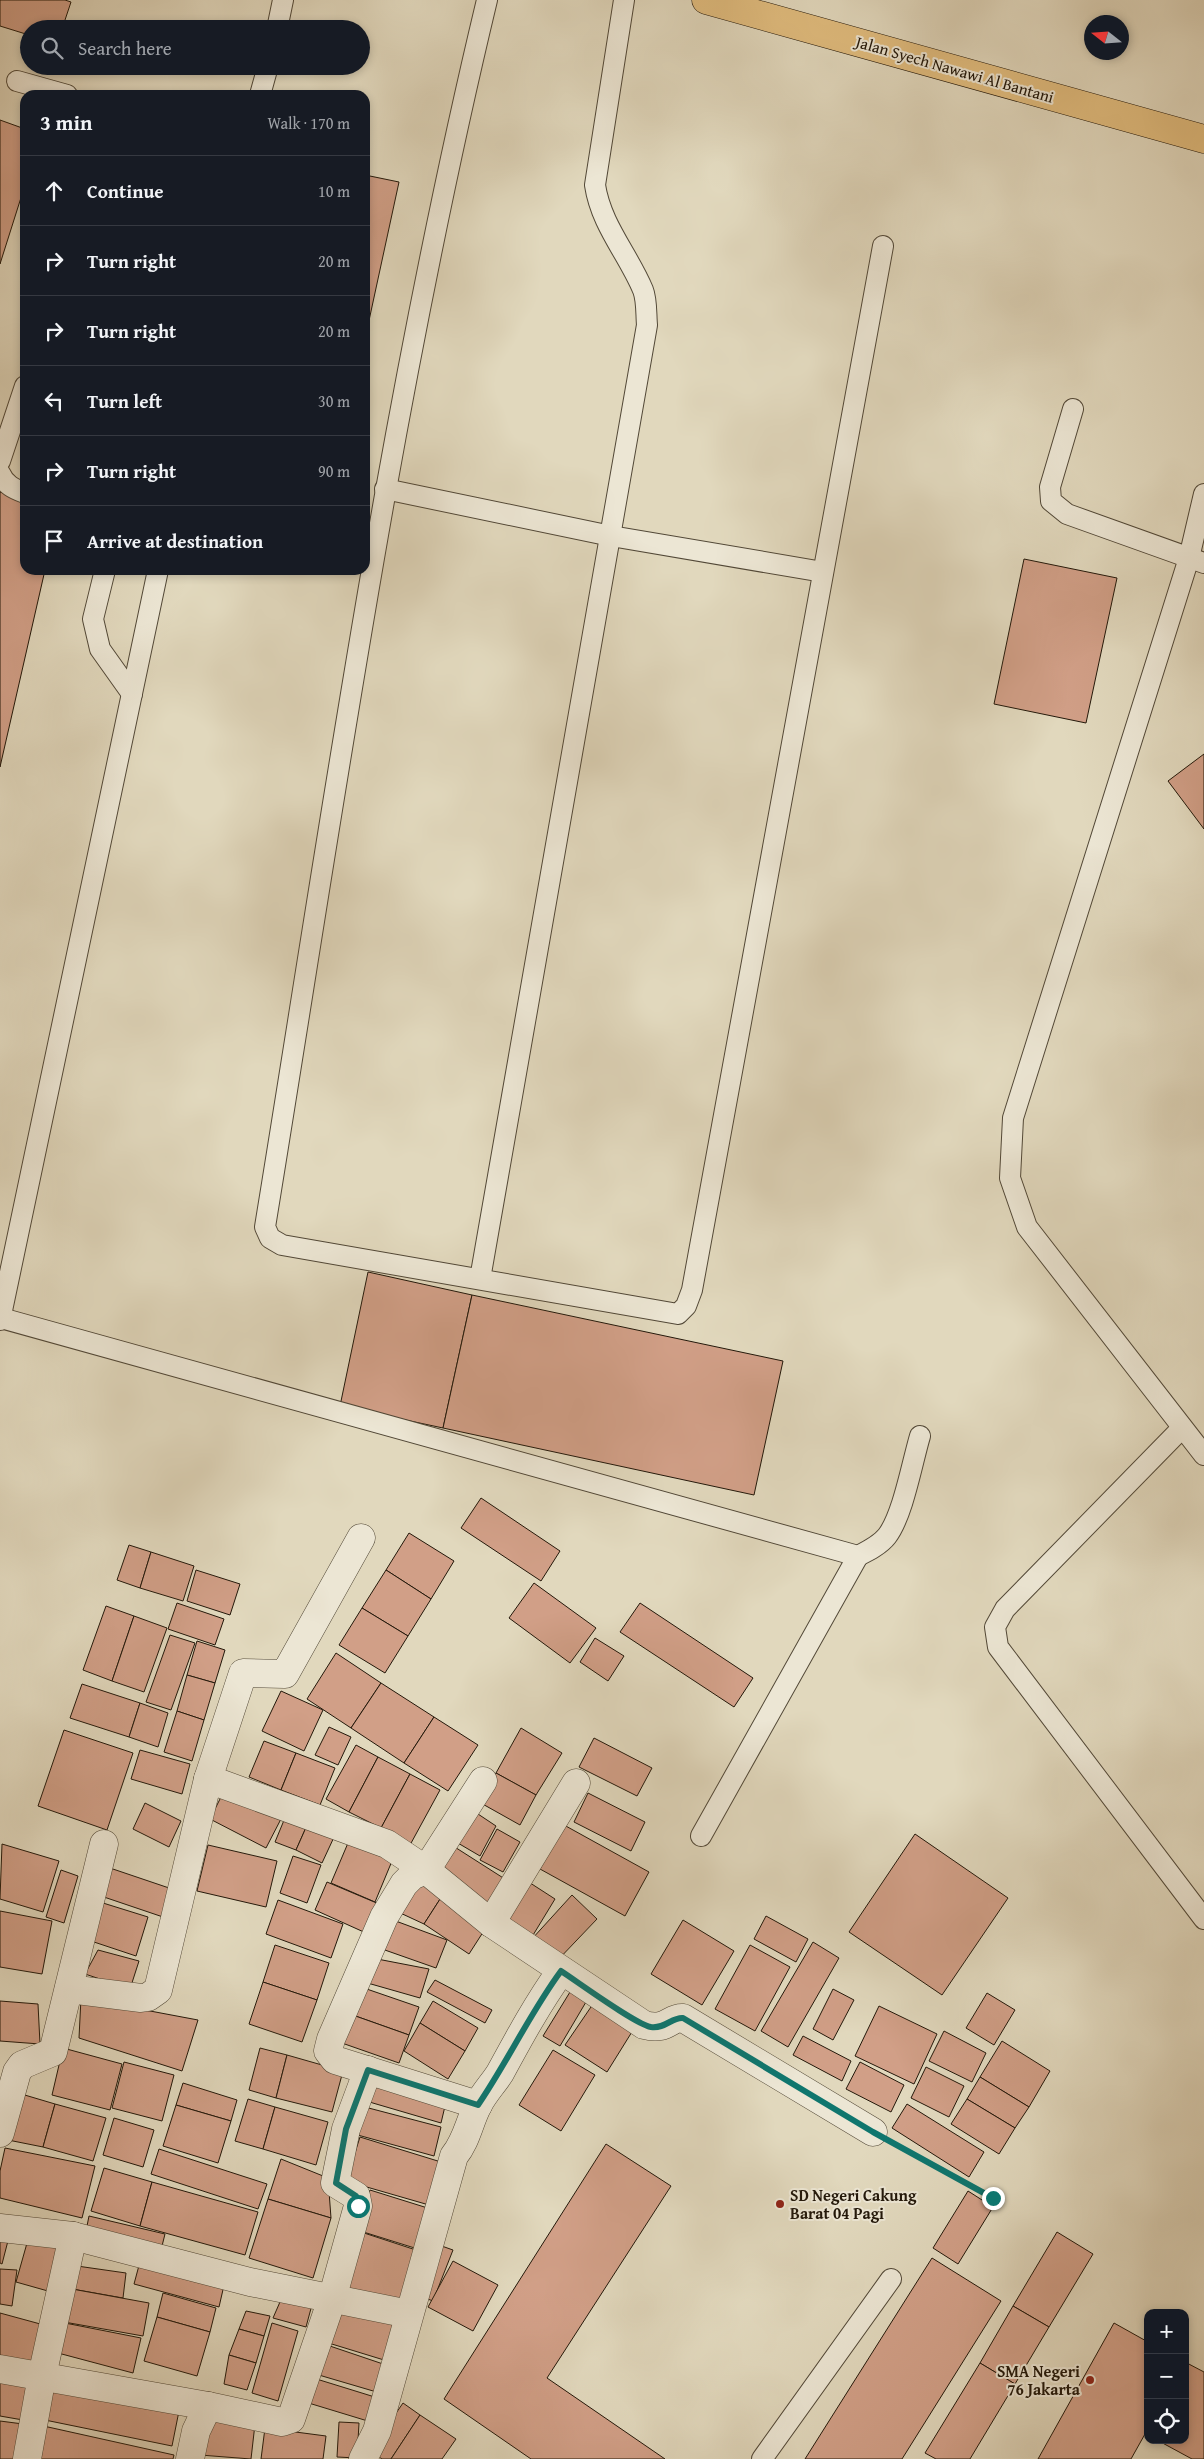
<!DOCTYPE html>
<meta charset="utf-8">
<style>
:root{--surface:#171b24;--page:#242831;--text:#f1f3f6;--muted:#9ea1a6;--line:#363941}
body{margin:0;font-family:"Gentium Book Plus",serif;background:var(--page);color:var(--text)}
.controls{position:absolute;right:15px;bottom:15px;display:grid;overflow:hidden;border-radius:10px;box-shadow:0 2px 8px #0003}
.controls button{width:45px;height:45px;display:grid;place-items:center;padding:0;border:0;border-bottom:1px solid var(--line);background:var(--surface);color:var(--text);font:25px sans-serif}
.compass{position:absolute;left:1084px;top:15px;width:45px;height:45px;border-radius:50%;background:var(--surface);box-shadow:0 2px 8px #0003;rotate:287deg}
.stop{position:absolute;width:15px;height:15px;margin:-11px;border:4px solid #0f766e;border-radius:50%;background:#fff}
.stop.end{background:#0f766e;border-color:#fff;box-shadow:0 1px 5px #0008}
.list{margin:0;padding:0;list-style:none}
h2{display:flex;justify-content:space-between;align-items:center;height:65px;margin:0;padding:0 20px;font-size:21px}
h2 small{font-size:16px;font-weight:400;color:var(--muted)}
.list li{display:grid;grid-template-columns:32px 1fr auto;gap:15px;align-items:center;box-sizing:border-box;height:70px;padding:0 20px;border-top:1px solid var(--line)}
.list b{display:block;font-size:19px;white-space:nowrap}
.list em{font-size:16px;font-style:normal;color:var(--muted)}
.icon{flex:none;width:28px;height:28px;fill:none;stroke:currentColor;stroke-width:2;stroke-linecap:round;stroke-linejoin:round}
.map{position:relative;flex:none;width:1204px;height:2459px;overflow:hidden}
.search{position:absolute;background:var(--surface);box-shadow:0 2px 8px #0003;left:20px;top:20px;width:350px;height:55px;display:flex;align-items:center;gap:12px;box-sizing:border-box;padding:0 18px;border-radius:28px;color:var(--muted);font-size:19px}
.panel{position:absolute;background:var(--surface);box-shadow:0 2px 8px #0003;left:20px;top:90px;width:350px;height:485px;border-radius:15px}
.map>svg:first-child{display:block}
.building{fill:#d19f87;stroke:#23180a}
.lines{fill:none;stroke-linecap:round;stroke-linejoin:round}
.service-casing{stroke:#524837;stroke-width:22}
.minor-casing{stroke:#524837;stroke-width:29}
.trunk-casing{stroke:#23180a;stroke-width:29}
.path{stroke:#23180a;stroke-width:3;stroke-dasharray:1 2.5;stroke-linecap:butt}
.service{stroke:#ece6d4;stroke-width:20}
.minor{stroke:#ece6d4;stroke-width:28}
.trunk{stroke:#e0bc7e;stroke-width:28}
.route{stroke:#0f766e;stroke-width:6}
.poi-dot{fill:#8f2418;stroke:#ece6d4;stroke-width:2}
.labels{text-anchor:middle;stroke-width:4;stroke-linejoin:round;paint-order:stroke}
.street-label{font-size:16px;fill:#23180a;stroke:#ece6d4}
.poi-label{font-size:16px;font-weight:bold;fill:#23180a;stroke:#ece6d4;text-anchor:start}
</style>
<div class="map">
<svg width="1204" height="2459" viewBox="0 0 1204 2459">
<rect width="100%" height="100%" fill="#e1d8bd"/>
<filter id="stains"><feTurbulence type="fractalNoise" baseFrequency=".004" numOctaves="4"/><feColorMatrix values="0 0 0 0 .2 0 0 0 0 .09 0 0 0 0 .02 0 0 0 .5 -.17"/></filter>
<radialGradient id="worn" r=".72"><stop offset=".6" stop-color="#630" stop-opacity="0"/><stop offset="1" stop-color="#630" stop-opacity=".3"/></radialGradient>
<g class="building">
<polygon points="0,0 65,0 71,2 62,29 29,29 29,35 0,26"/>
<polygon points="0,120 25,129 25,185 0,264"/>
<polygon points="365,175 399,182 365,339"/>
<polygon points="0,492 25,501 25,570 45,570 0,767"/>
<polygon points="1024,559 1117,578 1086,723 994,704"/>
<polygon points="1204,754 1204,829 1168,781"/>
<polygon points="368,1272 472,1295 443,1428 340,1406"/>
<polygon points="472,1295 783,1361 754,1495 443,1428"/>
<polygon points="481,1498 560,1551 541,1581 461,1528"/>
<polygon points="409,1533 454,1561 431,1599 386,1570"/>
<polygon points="129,1545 151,1552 140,1588 117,1580"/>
<polygon points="151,1552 194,1566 183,1601 140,1588"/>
<polygon points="196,1570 240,1584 230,1615 187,1601"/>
<polygon points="386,1570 431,1599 408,1636 362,1608"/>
<polygon points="534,1583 596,1628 570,1663 509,1618"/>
<polygon points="177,1603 224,1619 215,1645 168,1629"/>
<polygon points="640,1603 753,1678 734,1707 620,1632"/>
<polygon points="106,1606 134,1616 112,1681 83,1670"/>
<polygon points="362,1608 408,1636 385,1673 339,1645"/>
<polygon points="134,1616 167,1628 144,1692 112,1681"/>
<polygon points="170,1635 195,1643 171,1710 146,1702"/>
<polygon points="595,1638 624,1656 608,1681 580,1662"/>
<polygon points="197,1641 225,1650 215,1683 187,1675"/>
<polygon points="336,1653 381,1683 351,1728 307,1699"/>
<polygon points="187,1675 215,1683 204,1720 177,1711"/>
<polygon points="381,1683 434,1717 404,1763 351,1728"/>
<polygon points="82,1684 140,1703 129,1737 70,1718"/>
<polygon points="281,1691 323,1710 304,1751 262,1731"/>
<polygon points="140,1703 168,1713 158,1747 129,1737"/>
<polygon points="177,1711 204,1720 192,1761 164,1752"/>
<polygon points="434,1717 478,1745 448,1791 404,1763"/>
<polygon points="329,1727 351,1737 338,1765 315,1755"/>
<polygon points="521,1728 562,1753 536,1795 496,1773"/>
<polygon points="64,1730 133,1753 107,1830 38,1806"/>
<polygon points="594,1738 652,1768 637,1796 579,1767"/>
<polygon points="264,1741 296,1753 281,1790 249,1777"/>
<polygon points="356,1745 378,1757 349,1812 326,1799"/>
<polygon points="140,1750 190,1764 182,1794 131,1779"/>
<polygon points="296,1753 335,1768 320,1805 281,1790"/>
<polygon points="378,1757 410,1774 381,1828 349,1812"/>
<polygon points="496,1773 536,1795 520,1825 479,1802"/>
<polygon points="410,1774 440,1790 410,1845 381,1828"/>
<polygon points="226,1787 282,1817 266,1848 210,1819"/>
<polygon points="588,1793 645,1822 631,1851 574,1822"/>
<polygon points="145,1803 181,1821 169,1847 133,1829"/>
<polygon points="469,1808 496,1826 480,1856 451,1839"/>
<polygon points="287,1813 308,1823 296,1850 275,1842"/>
<polygon points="308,1823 335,1835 322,1863 296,1850"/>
<polygon points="564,1825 649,1872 625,1916 540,1869"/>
<polygon points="497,1829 520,1842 503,1872 480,1860"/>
<polygon points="915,1834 1008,1898 942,1995 849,1932"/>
<polygon points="348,1843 392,1861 375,1902 331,1883"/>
<polygon points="2,1844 59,1861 43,1912 0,1899"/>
<polygon points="450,1844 508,1881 490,1909 432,1872"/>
<polygon points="208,1845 277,1861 266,1907 197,1891"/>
<polygon points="293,1856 321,1865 307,1903 280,1893"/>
<polygon points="107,1867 175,1890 166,1918 98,1895"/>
<polygon points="61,1870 78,1876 64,1923 46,1917"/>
<polygon points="420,1877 442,1896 424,1924 396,1911"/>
<polygon points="524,1879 555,1899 527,1945 496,1925"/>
<polygon points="327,1882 379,1904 366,1933 315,1910"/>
<polygon points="572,1895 597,1919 555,1963 531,1940"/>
<polygon points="442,1896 487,1926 469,1954 424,1924"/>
<polygon points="278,1900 343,1924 331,1958 266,1934"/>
<polygon points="103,1903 148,1917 136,1956 91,1941"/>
<polygon points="0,1911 52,1921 42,1974 0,1967"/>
<polygon points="766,1916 808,1939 796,1962 754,1939"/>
<polygon points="393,1920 447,1940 436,1968 382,1949"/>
<polygon points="683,1920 734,1951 702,2005 651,1974"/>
<polygon points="813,1942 839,1958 788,2047 761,2031"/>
<polygon points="275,1945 329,1963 317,2000 263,1982"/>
<polygon points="750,1945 790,1967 755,2031 715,2009"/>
<polygon points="98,1950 139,1961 130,1989 85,1974"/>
<polygon points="372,1958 429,1969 420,1998 364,1982"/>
<polygon points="435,1980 492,2010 485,2023 427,1992"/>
<polygon points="263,1982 317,2000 302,2042 249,2024"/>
<polygon points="358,1986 419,2007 409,2035 347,2013"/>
<polygon points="833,1989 854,2000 833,2040 813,2029"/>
<polygon points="570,1992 586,2002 560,2046 543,2036"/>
<polygon points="987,1993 1015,2010 994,2045 966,2028"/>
<polygon points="81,1998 198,2020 182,2071 79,2038"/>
<polygon points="0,2001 38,2004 40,2044 0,2041"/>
<polygon points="433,2001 478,2028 465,2051 420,2023"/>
<polygon points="593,2004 635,2027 607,2072 565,2045"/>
<polygon points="879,2006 937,2034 914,2084 855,2056"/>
<polygon points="347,2013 409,2035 399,2063 339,2042"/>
<polygon points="420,2023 465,2051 448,2079 404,2051"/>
<polygon points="944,2031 986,2053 972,2082 929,2061"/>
<polygon points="803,2036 851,2061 842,2081 793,2055"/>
<polygon points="1002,2041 1050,2071 1029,2107 980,2077"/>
<polygon points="63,2048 122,2064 110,2110 52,2095"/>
<polygon points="260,2048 287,2055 276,2098 249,2090"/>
<polygon points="553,2050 595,2075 561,2131 519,2105"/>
<polygon points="287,2055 343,2071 332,2112 276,2098"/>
<polygon points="124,2062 174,2075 162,2121 112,2108"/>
<polygon points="860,2062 904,2085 891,2112 846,2089"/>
<polygon points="926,2067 964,2086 949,2117 911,2098"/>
<polygon points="373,2077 446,2102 441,2123 366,2101"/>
<polygon points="980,2077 1029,2107 1015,2128 967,2099"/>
<polygon points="183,2083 237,2100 231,2121 176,2105"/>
<polygon points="18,2093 55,2104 43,2147 8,2140"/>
<polygon points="248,2099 275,2107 263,2149 235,2141"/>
<polygon points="967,2099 1015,2128 999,2154 951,2124"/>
<polygon points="55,2104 106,2118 93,2161 43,2147"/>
<polygon points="907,2104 984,2152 969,2177 892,2128"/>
<polygon points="176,2105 231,2121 218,2163 163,2146"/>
<polygon points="361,2106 441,2127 434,2156 354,2134"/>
<polygon points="275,2107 328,2122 316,2165 263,2149"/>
<polygon points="114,2118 154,2130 143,2167 103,2155"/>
<polygon points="360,2137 441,2162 429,2205 346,2181"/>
<polygon points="606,2144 671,2186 547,2378 665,2459 531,2459 444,2399"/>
<polygon points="5,2148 95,2166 82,2218 0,2198 0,2171"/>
<polygon points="159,2149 267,2184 258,2209 151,2174"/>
<polygon points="281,2159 328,2178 331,2218 268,2199"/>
<polygon points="104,2168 152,2182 140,2226 91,2211"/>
<polygon points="152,2182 258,2212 245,2255 140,2226"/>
<polygon points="370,2190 434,2210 421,2250 357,2230"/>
<polygon points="968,2191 993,2207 958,2264 933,2248"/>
<polygon points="268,2199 331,2218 313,2278 249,2258"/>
<polygon points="89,2216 165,2234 160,2254 85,2236"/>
<polygon points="358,2231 422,2252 403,2307 339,2287"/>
<polygon points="0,2232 10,2233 2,2264 0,2263"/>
<polygon points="1057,2232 1093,2254 1049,2327 1013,2306"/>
<polygon points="29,2236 68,2246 55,2293 16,2282"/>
<polygon points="436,2244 453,2250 433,2301 417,2295"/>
<polygon points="141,2258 225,2281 219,2307 134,2284"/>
<polygon points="932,2258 1001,2301 902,2459 805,2459"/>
<polygon points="453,2261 498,2285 473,2331 428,2307"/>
<polygon points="77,2266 126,2273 123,2298 72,2289"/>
<polygon points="0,2269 17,2270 12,2306 0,2304"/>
<polygon points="72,2289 149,2303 143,2336 64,2322"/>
<polygon points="163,2293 216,2308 210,2332 157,2317"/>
<polygon points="283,2295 313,2301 306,2327 273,2318"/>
<polygon points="335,2300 396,2319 384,2360 322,2341"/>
<polygon points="1013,2306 1049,2327 1015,2384 980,2363"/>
<polygon points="246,2311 270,2316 264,2336 239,2329"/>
<polygon points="0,2313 44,2325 32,2370 0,2362"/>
<polygon points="157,2317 210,2332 197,2376 144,2361"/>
<polygon points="65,2323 141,2338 133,2373 58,2353"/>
<polygon points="272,2323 298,2331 278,2401 252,2393"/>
<polygon points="1114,2323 1148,2342 1148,2436 1145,2434 1131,2459 1038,2459"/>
<polygon points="239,2329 264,2336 256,2363 229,2355"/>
<polygon points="321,2343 389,2366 380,2393 312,2373"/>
<polygon points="229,2355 256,2363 247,2390 224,2384"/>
<polygon points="1185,2362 1204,2372 1204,2459 1192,2459 1157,2440 1185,2440"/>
<polygon points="980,2363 1015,2384 970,2459 936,2459 925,2453"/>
<polygon points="310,2377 378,2398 371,2422 302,2401"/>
<polygon points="0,2380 30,2386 23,2420 0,2416"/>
<polygon points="47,2384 180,2406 172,2446 40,2419"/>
<polygon points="403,2403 420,2415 391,2459 382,2459 370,2451"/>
<polygon points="420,2415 456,2439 442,2459 391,2459"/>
<polygon points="205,2418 255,2424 251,2459 200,2455"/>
<polygon points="0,2421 23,2424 19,2459 0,2459"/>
<polygon points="339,2422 359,2423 357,2458 337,2457"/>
<polygon points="39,2425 174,2455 173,2459 35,2459"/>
<polygon points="265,2428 326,2436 323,2459 261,2459"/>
</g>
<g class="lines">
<defs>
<g id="service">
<path d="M487 0C390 404 332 817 265 1227L270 1238 282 1245 678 1314 686 1306 692 1290 883 246"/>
<polyline points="277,29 283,0"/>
<polyline points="17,81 67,95"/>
<polyline points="260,95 268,66"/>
<polyline points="1073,409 1050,487 1051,501 1067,514 1204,563"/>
<polyline points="0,461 25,386"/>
<path d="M0 473C5 485 14 489 25 493"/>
<polyline points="385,489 611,536 823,572"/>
<polyline points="1204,494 1189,558 1013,1118 1010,1178 1027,1227 1204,1455"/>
<polyline points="105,570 93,619 100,649 132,694"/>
<path d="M480 1279 647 325C646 314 647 300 643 290 628 254 601 225 595 185L624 0"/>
<path d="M1 1318 858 1556C868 1551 880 1545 887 1536 903 1515 912 1463 920 1436"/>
<polyline points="0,1320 158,570"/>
<polyline points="1182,1428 1005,1609 995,1627 998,1647 1204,1919"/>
<polyline points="701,1836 858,1556"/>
<polyline points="762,2459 891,2279"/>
</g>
<g id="minor">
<path d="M208 1779 387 1844 426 1870 491 1923 644 2025C668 2031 669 2017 683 2018L873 2132"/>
<polyline points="491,1923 576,1783"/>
<polyline points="69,1989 141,1998 148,1997 158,1990 208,1779 243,1673 285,1674 361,1538"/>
<polyline points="478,2105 335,2060 328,2051 331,2039 384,1917 404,1884 412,1876 426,1870 483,1781"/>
<polyline points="0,2133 17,2072 22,2065 53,2052 104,1844"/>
<polyline points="0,2228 73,2236 250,2282 409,2314"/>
<polyline points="0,2369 208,2406 282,2422 291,2419 332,2299 358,2206 356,2196 335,2183 346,2129 368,2070"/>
<polyline points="27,2459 42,2376 73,2236"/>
<polyline points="190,2459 196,2431 208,2406"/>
<path d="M363 2459 377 2431 454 2156C467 2140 469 2122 478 2105 484 2093 493 2084 500 2073 519 2038 538 2003 561 1971"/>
</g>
<polyline id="trunk" points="706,0 1204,139"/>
</defs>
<use href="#service" class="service-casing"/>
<use href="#minor" class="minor-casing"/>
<use href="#trunk" class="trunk-casing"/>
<polyline class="path" points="902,2148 993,2198"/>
<use href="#service" class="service"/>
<use href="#minor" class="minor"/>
<use href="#trunk" class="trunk"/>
</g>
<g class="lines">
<path class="route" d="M358 2206 356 2196 336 2183 346 2129 368 2070 478 2105C508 2061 530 2013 561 1971 578 1982 635 2024 651 2027 665 2029 672 2017 683 2018L873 2132 993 2198"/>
</g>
<g class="poi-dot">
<circle cx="780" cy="2204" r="5"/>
<circle cx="1090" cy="2380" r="5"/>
</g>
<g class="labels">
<g class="street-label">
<text transform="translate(955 69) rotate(16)" y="6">Jalan Syech Nawawi Al Bantani</text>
</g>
<g class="poi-label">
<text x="790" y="2201">SD Negeri Cakung<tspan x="790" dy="18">Barat 04 Pagi</tspan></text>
<text x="1080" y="2377" text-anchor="end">SMA Negeri<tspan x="1080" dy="18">76 Jakarta</tspan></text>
</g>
</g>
<rect width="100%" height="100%" filter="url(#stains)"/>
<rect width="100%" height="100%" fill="url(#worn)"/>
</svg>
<div class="controls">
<button>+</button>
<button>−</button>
<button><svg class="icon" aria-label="locate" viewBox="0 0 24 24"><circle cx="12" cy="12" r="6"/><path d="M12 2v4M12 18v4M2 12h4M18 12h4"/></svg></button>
</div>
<svg class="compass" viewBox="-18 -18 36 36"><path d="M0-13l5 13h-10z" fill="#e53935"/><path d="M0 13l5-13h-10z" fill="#9ea1a6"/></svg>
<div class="stop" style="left:358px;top:2206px"></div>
<div class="stop end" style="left:993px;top:2198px"></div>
<div class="search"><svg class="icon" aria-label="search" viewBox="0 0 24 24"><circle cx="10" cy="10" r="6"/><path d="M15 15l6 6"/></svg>Search here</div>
<section class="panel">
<h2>3 min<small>Walk · 170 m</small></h2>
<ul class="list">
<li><svg class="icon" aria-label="ahead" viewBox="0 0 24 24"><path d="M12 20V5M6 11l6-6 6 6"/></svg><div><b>Continue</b></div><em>10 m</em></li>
<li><svg class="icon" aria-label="right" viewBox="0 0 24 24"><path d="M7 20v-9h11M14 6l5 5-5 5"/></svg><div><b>Turn right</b></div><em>20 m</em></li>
<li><svg class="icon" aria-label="right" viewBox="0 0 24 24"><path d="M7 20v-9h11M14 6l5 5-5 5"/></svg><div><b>Turn right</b></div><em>20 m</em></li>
<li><svg class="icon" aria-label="left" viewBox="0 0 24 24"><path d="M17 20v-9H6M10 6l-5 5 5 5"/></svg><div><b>Turn left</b></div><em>30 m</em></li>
<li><svg class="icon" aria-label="right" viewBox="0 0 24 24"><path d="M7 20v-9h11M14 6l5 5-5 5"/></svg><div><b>Turn right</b></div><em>90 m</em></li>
<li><svg class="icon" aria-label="arrive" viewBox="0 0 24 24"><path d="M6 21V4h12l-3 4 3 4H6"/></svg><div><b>Arrive at destination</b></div></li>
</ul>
</section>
</div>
